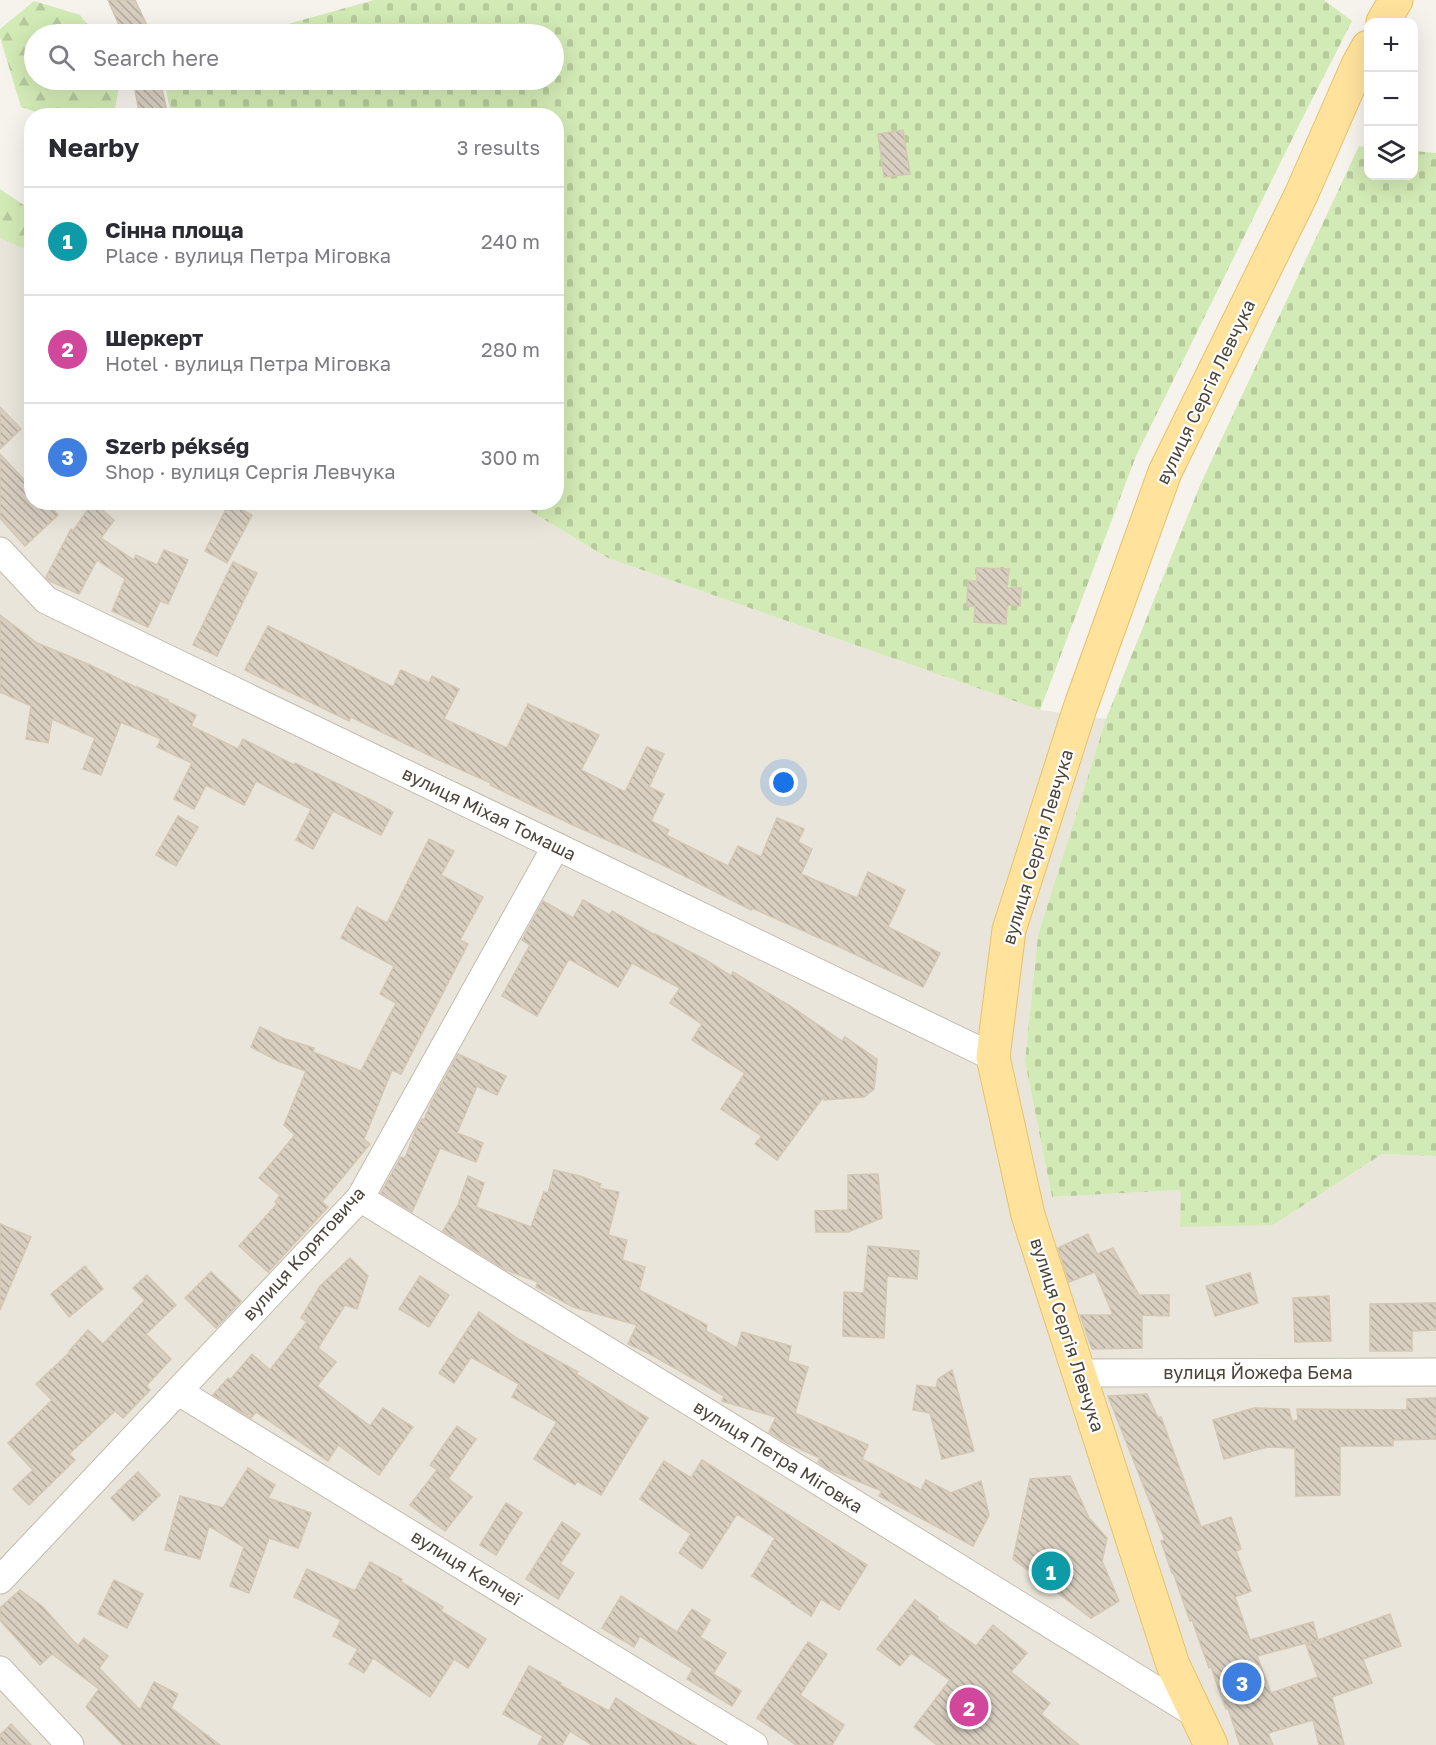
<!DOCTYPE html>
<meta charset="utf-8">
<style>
:root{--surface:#fff;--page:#f2f2f3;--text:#2b2b33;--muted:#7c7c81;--line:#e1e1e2;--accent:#fc3f1d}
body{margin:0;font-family:"Golos Text",sans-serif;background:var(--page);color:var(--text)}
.controls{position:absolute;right:18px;top:18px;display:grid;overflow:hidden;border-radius:12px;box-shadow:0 6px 24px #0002}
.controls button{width:54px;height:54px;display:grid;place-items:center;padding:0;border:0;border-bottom:2px solid var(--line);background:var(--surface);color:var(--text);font:30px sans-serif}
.you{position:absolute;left:784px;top:783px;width:21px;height:21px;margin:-15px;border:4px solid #fff;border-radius:50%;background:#1a73e8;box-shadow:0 0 0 9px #1a73e833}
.badge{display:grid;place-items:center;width:39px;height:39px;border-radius:50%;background:var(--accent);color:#fff;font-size:20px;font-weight:700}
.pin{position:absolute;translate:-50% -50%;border:3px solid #fff;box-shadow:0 2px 6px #0006}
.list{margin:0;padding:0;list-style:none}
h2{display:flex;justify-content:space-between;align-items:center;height:78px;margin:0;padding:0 24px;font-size:26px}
h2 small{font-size:20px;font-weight:400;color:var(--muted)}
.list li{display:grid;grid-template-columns:39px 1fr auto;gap:18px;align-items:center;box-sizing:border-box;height:108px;padding:0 24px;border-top:2px solid var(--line)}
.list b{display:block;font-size:22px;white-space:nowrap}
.list p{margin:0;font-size:20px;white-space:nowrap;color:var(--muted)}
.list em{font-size:20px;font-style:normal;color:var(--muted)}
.icon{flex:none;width:33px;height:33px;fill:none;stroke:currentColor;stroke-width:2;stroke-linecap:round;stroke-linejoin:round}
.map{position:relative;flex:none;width:1436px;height:1745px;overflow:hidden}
.search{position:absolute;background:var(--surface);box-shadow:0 6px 24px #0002;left:24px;top:24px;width:540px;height:66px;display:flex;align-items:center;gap:15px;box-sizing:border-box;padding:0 21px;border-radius:33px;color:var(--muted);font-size:22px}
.panel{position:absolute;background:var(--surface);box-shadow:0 6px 24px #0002;left:24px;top:108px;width:540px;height:402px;border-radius:24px}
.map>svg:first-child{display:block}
.residential{fill:#eae5da}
.forest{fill:url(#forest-firs)}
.cemetery{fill:url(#cemetery-stones)}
.building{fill:url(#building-back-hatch);stroke:#d3c7b4;stroke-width:1.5;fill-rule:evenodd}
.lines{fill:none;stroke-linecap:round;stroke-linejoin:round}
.minor-casing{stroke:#c2bbae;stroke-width:29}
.major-casing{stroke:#e6c16a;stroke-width:35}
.minor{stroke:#fff;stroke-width:27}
.major{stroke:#ffe39c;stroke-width:33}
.labels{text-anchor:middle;stroke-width:4.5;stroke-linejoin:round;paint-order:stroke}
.street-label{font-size:18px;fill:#4b4439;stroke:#fff}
</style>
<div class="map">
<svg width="1436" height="1745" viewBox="0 0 1436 1745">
<defs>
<pattern id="forest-firs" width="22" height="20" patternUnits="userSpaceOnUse" patternTransform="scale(1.5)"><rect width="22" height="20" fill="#d2eab5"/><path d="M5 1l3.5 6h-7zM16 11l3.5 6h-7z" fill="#b6ca9c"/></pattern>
<pattern id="cemetery-stones" width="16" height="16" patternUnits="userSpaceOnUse" patternTransform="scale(1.5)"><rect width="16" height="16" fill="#d2eab5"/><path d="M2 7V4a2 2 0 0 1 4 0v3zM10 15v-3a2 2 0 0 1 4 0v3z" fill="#b6ca9c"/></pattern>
<pattern id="building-back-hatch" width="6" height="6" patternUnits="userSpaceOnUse" patternTransform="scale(1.5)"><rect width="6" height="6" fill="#d8cfc1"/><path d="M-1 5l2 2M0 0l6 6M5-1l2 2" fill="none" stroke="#b1aa9e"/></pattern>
</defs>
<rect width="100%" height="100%" fill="#f6f3ec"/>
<polygon class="residential" points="0,197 31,215 32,502 517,503 608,558 1040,710 1106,719 1038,935 1025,1061 1052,1197 1181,1190 1273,1225 1382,1154 1436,1156 1436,1745 0,1745"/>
<g class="forest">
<polygon points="34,1 80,15 95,34 34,34 34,80 120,80 114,115 45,115 21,107 0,37 0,29"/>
<polygon points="0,189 31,210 31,249 20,247 0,238"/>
</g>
<g class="cemetery">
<polygon points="374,0 1324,0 1352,21 1298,127 1136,456 1040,710 608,558 517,503 556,502 556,116 171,115 164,80 554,80 554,34 252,34"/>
<polygon points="1359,146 1368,147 1368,176 1414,176 1414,151 1436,153 1436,1156 1382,1154 1273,1225 1180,1227 1181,1190 1052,1197 1025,1061 1038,935 1106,719 1201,483"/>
</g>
<g class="building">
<polygon points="108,0 135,0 151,34 123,34"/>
<polygon points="133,80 160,80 168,116 140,116"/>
<polygon points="903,130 910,174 884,177 878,134"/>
<polygon points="0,407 21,429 0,449"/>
<polygon points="0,454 32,488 32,502 47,502 58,515 25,546 0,518"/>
<polygon points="93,502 114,520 101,538 134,560 136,555 157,565 164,550 188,560 168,604 160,601 148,627 112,611 125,579 97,560 79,594 50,581 46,577 71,529 73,531"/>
<polygon points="229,503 252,515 227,563 205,551"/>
<polygon points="233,562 257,573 217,656 193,645"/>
<polygon points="977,568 1009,569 1007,588 1021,588 1020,606 1007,605 1006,624 974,622 975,606 967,606 968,581 977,581"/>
<polygon points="0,615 37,643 90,665 137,688 137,687 168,700 168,702 196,715 191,726 238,749 243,739 294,765 295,763 375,802 393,812 381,835 333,811 313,849 296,840 311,809 256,781 244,805 206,785 194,809 174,799 192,763 157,747 161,739 121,722 101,775 83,769 95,738 52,719 48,743 26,739 31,706 0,692"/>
<polygon points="268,626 393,687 401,670 429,683 432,676 459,689 444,719 507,748 528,704 572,724 573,723 599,735 581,770 625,792 647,747 664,754 649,787 664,794 651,821 669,830 666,835 728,866 738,846 761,857 777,818 804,829 798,842 812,849 801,874 857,898 868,872 905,890 888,927 940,953 923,987 844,949 752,908 751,910 659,863 573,825 490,785 491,783 441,761 351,717 349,721 245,670"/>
<polygon points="178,816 198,827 176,866 156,855"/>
<polygon points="429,839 454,851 441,875 483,897 460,940 468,944 401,1074 392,1070 364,1139 370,1144 322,1202 328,1207 268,1272 239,1246 277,1204 275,1202 280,1195 259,1178 295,1135 284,1125 306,1071 278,1061 251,1047 260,1027 285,1039 314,1048 313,1052 361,1071 396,1003 380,994 394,966 341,938 357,907 387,923"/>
<polygon points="583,900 610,915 612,911 655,935 655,934 706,960 731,976 733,972 790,1006 842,1041 845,1037 877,1059 874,1089 864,1097 824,1100 824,1096 777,1160 755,1144 762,1136 721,1109 745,1073 692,1040 702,1024 670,1003 680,988 632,963 618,987 569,959 537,1016 502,996 530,945 522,940 543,901 573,918"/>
<polygon points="458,1054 506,1076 497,1095 477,1086 457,1133 483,1143 476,1162 440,1148 412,1212 381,1193 401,1157 405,1158 416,1129 422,1119 424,1120 431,1103"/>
<polygon points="554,1170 580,1176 601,1184 599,1188 619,1192 608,1235 627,1240 622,1260 645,1267 639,1290 707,1325 706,1331 737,1348 742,1332 791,1346 788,1361 808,1367 795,1413 868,1445 862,1459 921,1490 926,1480 951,1493 981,1481 989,1515 973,1546 879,1496 882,1491 828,1469 818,1462 820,1458 787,1443 769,1432 776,1417 722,1401 724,1396 650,1354 628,1344 637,1325 573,1307 536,1287 538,1282 506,1270 443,1231 458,1205 468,1176 484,1183 476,1207 531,1227 544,1192 548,1193"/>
<polygon points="878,1174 882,1218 848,1232 816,1232 815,1211 848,1210 848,1175"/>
<polygon points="0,1224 31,1237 0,1310"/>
<polygon points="1088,1234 1097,1254 1113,1248 1139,1295 1169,1295 1169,1316 1142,1315 1142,1348 1092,1349 1080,1315 1113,1315 1095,1272 1069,1282 1058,1248"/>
<polygon points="868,1246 919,1251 917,1279 887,1276 884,1338 843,1336 844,1292 864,1293"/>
<polygon points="350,1258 368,1276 357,1309 345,1305 318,1348 336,1362 317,1386 370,1426 383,1408 413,1427 379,1475 338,1445 328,1461 256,1412 251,1418 213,1395 228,1378 230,1380 252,1354 270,1370 307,1322 301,1318 320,1286"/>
<polygon points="85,1266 103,1289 69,1317 51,1294"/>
<polygon points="211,1272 241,1301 216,1328 185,1298"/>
<polygon points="1250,1273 1258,1303 1215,1316 1206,1286"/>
<polygon points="147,1275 176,1305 146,1334 171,1359 146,1386 150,1390 123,1418 115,1411 69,1454 75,1460 29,1505 13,1489 33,1470 8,1443 52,1400 36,1384 70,1352 69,1351 88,1330 103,1344 145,1300 133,1288"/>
<polygon points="420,1276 449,1295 429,1327 399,1309"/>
<polygon points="1329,1296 1331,1341 1295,1342 1293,1298"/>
<polygon points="1436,1303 1436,1330 1412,1331 1412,1351 1370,1351 1370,1304"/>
<polygon points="479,1312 520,1340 578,1372 576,1374 648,1418 601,1495 577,1481 575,1485 534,1459 557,1422 512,1397 519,1384 471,1357 454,1383 439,1373"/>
<polygon points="952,1370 974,1451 942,1459 930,1413 913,1410 917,1385 936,1388 938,1379"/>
<path d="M1147 1394 1158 1418 1161 1417 1201 1527 1231 1517 1241 1549 1236 1551 1251 1591 1235 1597 1250 1640 1313 1622 1318 1640 1390 1614 1401 1646 1363 1659 1372 1683 1332 1697 1344 1745H1319L1313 1720 1268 1733 1273 1745H1240L1228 1708 1226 1709 1211 1667 1209 1668 1192 1620 1190 1621 1173 1572 1172 1573 1161 1541 1165 1540 1108 1396ZM1318 1640 1306 1645 1318 1677 1271 1693 1257 1656Z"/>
<polygon points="1436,1398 1436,1439 1393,1440 1393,1446 1340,1446 1340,1495 1296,1496 1295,1448 1267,1447 1224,1459 1213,1420 1254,1408 1289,1409 1292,1421 1298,1420 1297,1409 1407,1410 1407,1399"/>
<polygon points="457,1426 476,1439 449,1478 430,1465"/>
<polygon points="702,1460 867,1565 839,1610 821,1599 811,1616 791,1603 792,1602 752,1576 775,1538 737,1514 702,1569 679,1553 691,1534 640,1499 664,1461 691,1478"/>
<polygon points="248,1468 275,1485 268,1498 311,1513 298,1548 269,1538 249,1593 230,1586 244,1547 209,1526 200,1559 165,1550 180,1496 223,1508"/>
<polygon points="437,1470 472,1497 445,1531 410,1505"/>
<polygon points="138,1472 160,1495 133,1521 111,1498"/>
<polygon points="1070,1476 1089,1518 1107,1538 1102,1561 1119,1601 1091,1618 1013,1559 1030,1479"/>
<polygon points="506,1503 522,1513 496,1555 480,1545"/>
<polygon points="562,1522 580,1534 560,1564 574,1573 558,1599 526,1579"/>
<polygon points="370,1562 402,1579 401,1582 443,1607 441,1611 486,1639 468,1668 454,1659 430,1697 373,1658 364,1673 349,1664 358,1649 333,1636 341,1620 294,1597 307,1569 355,1591"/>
<polygon points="114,1580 143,1594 127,1628 98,1614"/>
<polygon points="20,1590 42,1606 78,1646 84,1638 108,1656 99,1668 140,1710 154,1682 178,1694 171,1708 220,1745 123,1745 86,1707 99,1689 52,1654 40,1665 0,1620 0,1608"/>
<polygon points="621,1596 677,1632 692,1609 710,1620 700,1637 726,1653 713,1674 741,1691 732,1706 687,1679 693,1669 640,1636 634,1647 602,1628"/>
<polygon points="915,1600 938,1617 937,1619 976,1646 993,1625 1027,1653 1011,1672 1050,1703 1041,1714 1079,1745 937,1745 914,1727 950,1680 911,1653 900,1666 877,1649"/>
<polygon points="808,1642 827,1654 800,1695 844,1725 832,1745 796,1745 757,1718"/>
<polygon points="529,1666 561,1683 560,1685 609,1711 616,1698 642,1715 696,1745 592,1745 570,1731 562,1745 538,1745 543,1736 503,1714"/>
<polygon points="11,1724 31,1745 0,1745 0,1735"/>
</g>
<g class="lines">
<defs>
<g id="minor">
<polyline points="0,551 46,600 993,1057"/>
<polyline points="360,1198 1197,1715"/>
<polyline points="1079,1373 1436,1372"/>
<polyline points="179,1392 754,1745"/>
<polyline points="0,1580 360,1198 556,846"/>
<polyline points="0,1670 70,1745"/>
</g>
<g id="major">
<polyline points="1383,22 1396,0"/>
<polyline points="1211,1745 1173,1665 1028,1215 993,1057 1009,930 1080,708 1165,472 1301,195 1358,65 1368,47"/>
</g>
</defs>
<use href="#minor" class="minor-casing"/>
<use href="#major" class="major-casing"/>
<use href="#minor" class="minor"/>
<use href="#major" class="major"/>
</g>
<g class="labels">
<g class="street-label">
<text transform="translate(1206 392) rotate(-64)" y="6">вулиця Сергія Левчука</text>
<text transform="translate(489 814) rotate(26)" y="6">вулиця Міхая Томаша</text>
<text transform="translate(1038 847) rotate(-73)" y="6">вулиця Сергія Левчука</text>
<text transform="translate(304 1254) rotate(-48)" y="6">вулиця Корятовича</text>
<text transform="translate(1067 1335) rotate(72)" y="6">вулиця Сергія Левчука</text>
<text x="1258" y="1379">вулиця Йожефа Бема</text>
<text transform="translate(778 1457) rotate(32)" y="6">вулиця Петра Міговка</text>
<text transform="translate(466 1568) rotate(32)" y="6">вулиця Келчеї</text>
</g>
</g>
</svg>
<div class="controls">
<button>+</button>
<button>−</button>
<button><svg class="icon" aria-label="layers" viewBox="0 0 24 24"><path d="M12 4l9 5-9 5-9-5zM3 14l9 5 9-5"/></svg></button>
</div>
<div class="you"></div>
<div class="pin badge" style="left:1051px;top:1571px;background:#0f9aa8">1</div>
<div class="pin badge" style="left:969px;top:1707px;background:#d1479c">2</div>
<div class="pin badge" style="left:1242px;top:1682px;background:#3f7fe0">3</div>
<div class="search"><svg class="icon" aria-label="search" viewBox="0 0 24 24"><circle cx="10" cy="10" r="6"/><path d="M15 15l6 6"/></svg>Search here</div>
<section class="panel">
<h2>Nearby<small>3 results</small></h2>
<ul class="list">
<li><span class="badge" style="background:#0f9aa8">1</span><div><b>Сінна площа</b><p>Place · вулиця Петра Міговка</p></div><em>240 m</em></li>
<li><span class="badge" style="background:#d1479c">2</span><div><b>Шеркерт</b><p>Hotel · вулиця Петра Міговка</p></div><em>280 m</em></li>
<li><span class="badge" style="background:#3f7fe0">3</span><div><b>Szerb pékség</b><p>Shop · вулиця Сергія Левчука</p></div><em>300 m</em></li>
</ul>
</section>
</div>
